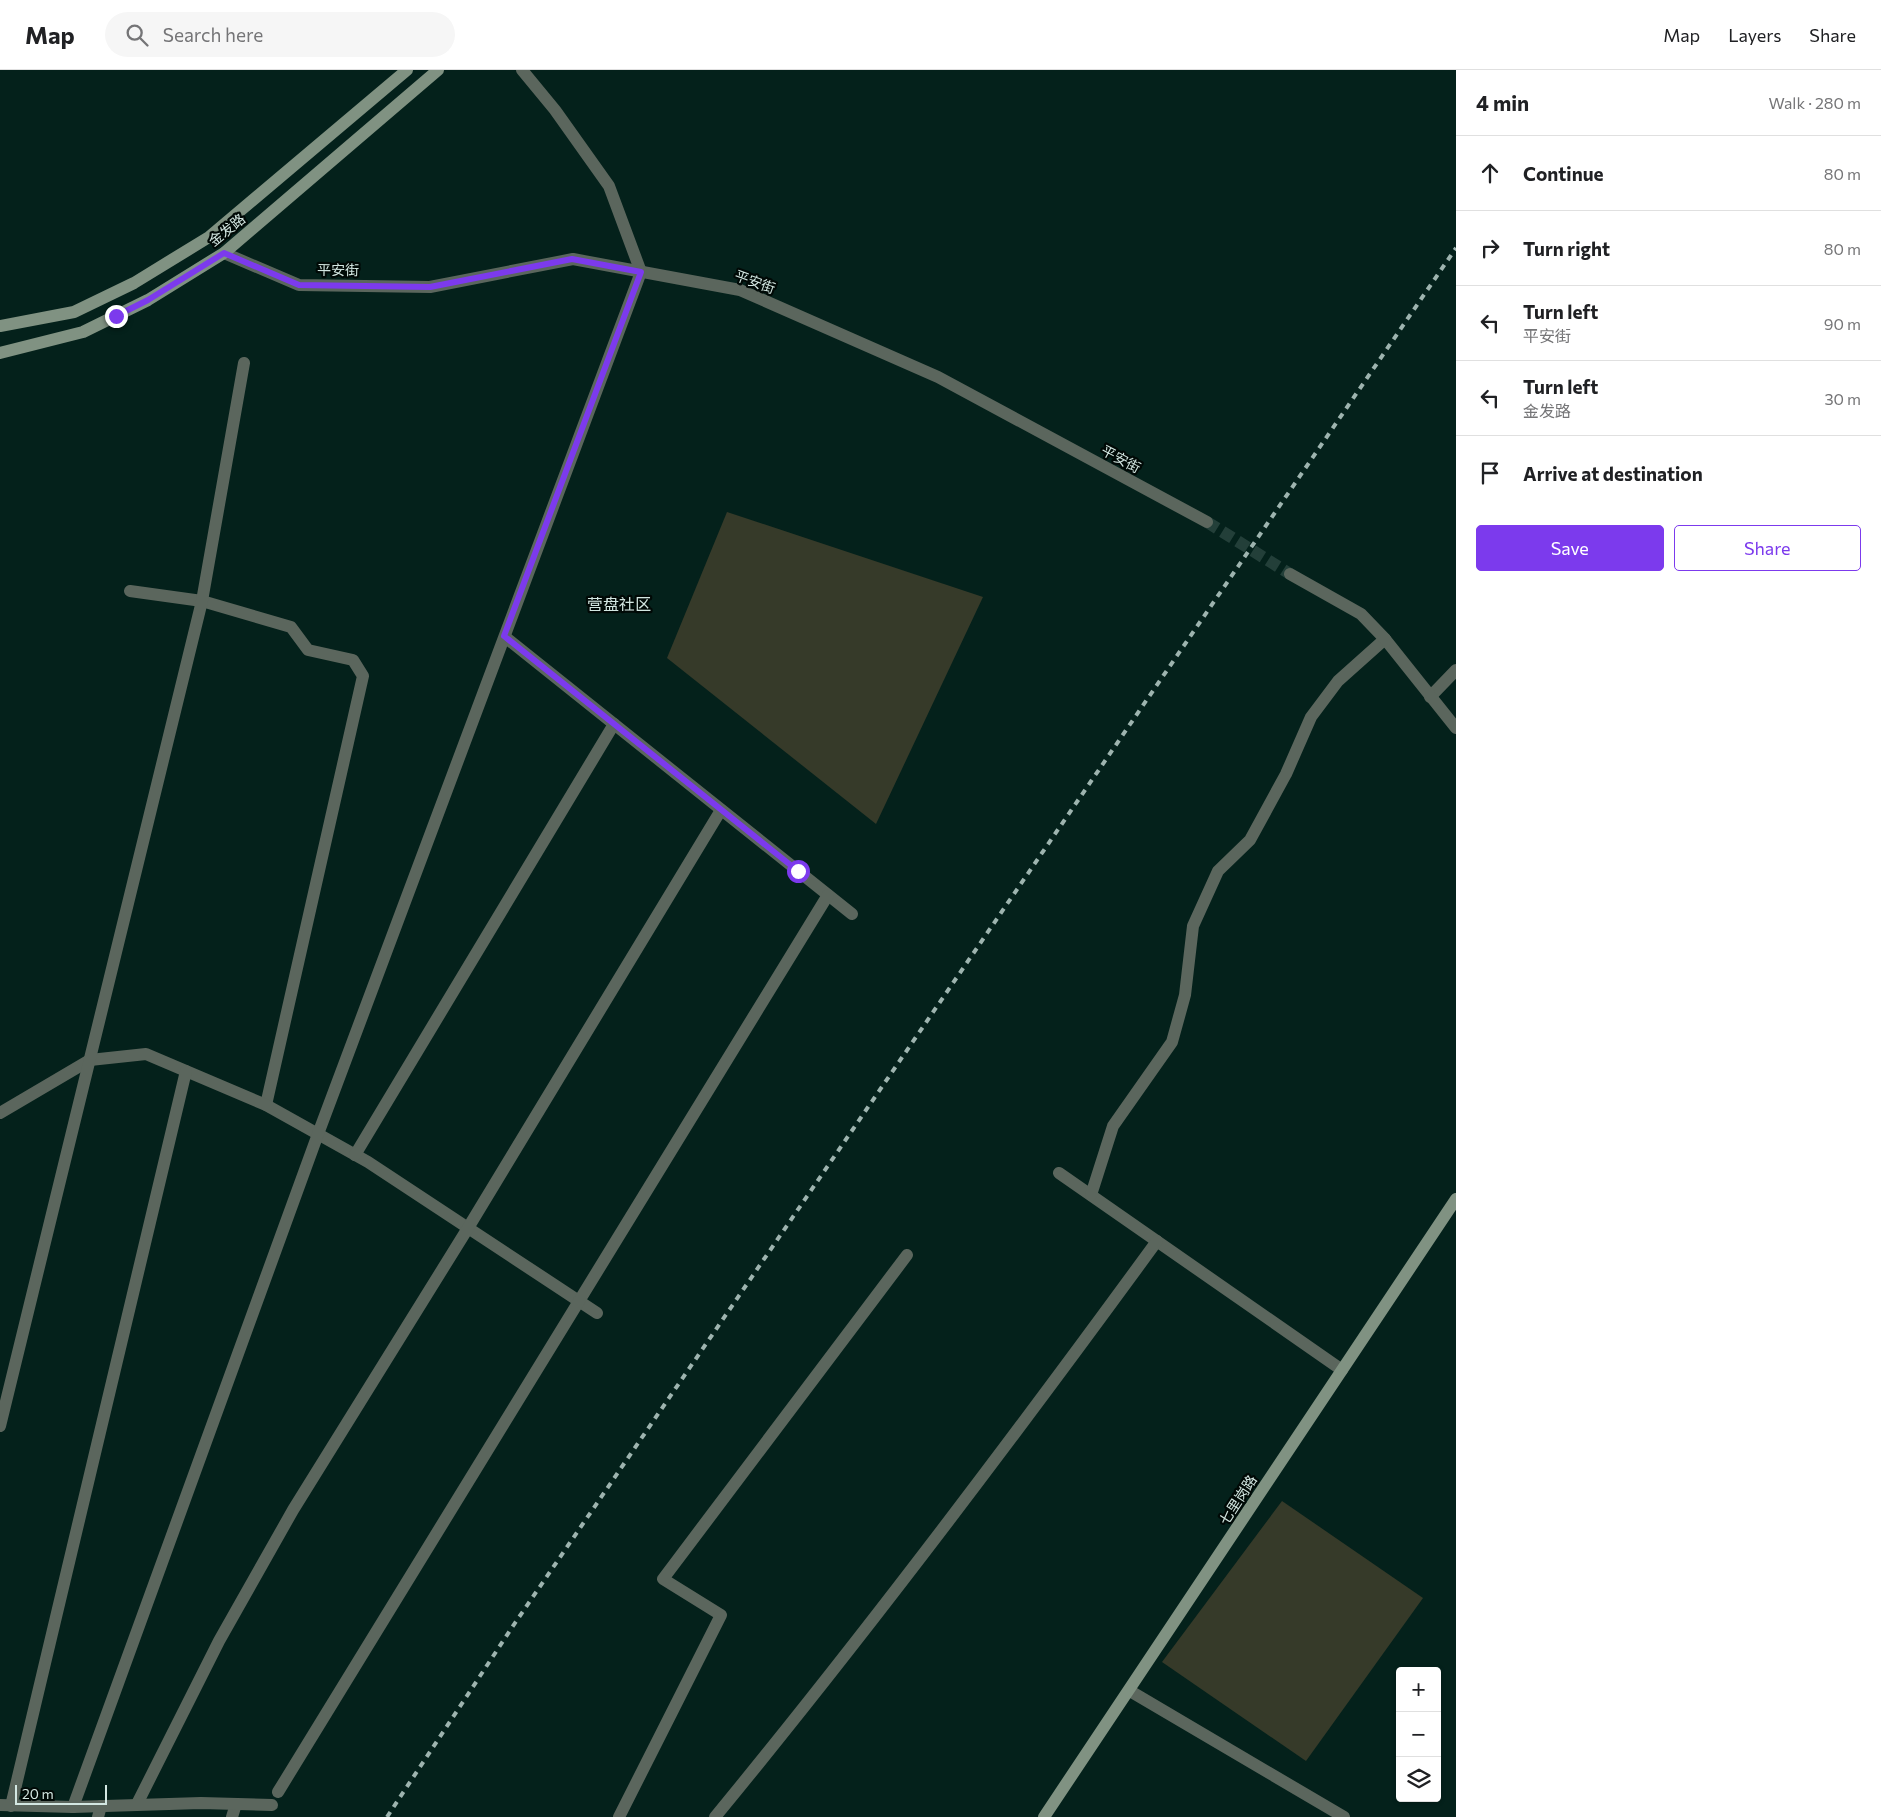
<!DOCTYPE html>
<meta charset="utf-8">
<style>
:root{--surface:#fff;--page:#f6f6f6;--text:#202124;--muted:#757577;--line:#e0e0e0;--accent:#7c3aed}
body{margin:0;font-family:Commissioner,"Noto Sans SC",sans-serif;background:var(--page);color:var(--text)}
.controls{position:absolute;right:15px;bottom:15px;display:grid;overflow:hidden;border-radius:5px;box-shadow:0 1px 4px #0004}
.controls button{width:45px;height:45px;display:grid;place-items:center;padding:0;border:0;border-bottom:1px solid var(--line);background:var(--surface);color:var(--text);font:25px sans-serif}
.scale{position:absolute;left:15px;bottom:12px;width:92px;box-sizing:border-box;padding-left:5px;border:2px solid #d3e7e2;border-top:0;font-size:14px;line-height:18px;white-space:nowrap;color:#d3e7e2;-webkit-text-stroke:4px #000906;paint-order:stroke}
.stop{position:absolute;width:15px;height:15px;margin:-11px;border:4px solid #7c3aed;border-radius:50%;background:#fff}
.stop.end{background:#7c3aed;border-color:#fff;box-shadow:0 1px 5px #0008}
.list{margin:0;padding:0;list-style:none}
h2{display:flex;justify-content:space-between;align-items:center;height:65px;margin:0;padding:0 20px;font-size:21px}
h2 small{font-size:16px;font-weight:400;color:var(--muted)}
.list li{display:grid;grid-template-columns:32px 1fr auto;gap:15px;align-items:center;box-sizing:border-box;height:75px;padding:0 20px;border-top:1px solid var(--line)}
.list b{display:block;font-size:19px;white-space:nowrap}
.list p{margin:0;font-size:16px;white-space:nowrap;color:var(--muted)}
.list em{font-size:16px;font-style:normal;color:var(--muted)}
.actions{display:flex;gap:10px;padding:15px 20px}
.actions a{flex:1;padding:11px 0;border:1px solid var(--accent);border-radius:5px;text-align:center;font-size:18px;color:var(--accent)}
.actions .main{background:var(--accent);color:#fff}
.icon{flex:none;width:28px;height:28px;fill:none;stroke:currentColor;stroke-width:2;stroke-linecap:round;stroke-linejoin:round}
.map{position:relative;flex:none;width:1456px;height:1747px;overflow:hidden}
header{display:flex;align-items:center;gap:30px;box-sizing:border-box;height:70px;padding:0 25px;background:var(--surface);border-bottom:1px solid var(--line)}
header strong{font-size:24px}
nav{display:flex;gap:28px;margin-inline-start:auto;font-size:18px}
.search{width:350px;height:45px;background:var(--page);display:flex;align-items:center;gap:12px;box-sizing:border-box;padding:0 18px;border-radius:28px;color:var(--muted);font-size:19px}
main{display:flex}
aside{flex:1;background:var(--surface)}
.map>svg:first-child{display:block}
.green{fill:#363a29}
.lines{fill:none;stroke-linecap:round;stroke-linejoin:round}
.street-tunnel{stroke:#233f39;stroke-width:12;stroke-dasharray:12 6;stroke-linecap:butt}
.lane{stroke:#5b665d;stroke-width:12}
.street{stroke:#5b665d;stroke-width:12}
.secondary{stroke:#809282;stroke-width:12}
.rail{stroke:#9eb4af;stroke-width:4;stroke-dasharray:6 6;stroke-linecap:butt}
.route{stroke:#7c3aed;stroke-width:6}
.labels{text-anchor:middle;stroke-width:4.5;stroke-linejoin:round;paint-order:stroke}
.street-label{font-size:14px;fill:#d3e7e2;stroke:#000906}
.quarter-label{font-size:16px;fill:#d3e7e2;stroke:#000906}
</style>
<header>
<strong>Map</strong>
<div class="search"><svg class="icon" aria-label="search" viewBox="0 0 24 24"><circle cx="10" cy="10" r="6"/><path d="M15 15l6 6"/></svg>Search here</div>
<nav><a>Map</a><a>Layers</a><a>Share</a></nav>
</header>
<main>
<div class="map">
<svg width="1456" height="1747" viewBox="0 0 1456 1747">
<rect width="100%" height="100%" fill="#04211b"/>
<g class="green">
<polygon points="727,442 983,527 876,754 667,588"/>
<polygon points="1282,1431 1423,1528 1306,1691 1162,1592"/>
</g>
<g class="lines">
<polyline class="street-tunnel" points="1207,452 1290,504"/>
<g class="lane">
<polyline points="522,0 555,40 609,116 641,202"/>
<polyline points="130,521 202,531 291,557 308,580 353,590 363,606 266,1035"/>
<polyline points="505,567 852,844"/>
<polyline points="1430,627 1456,600"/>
<polyline points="0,1043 90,990 146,984 266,1035 368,1092 597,1243"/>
<polyline points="355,1085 614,654"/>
<polyline points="1059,1103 1342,1300"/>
<polyline points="1091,1125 1113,1056 1172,972 1185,925 1193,856 1218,801 1250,770 1286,704 1311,647 1338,611 1385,569"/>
<polyline points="0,1356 202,531 244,293"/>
<polyline points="278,1722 828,825"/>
<polyline points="137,1734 219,1571 293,1440 468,1158 721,740"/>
<polyline points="11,1736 186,1001"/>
<polyline points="98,1747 101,1736"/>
<polyline points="232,1747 236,1734"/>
<polyline points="619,1747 721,1545 663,1509 907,1185"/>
</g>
<g class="street">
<polyline points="224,183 299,215 430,217 573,189 740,220 938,307 1207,452"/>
<polyline points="1290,504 1361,544 1385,569 1456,658"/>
<polyline points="1130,1621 1344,1747"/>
<polyline points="0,1735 73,1737 201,1733 272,1735"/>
<polyline points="73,1737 318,1064 641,202"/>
<path d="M715 1747C869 1560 1014 1367 1157 1171"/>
</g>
<g class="secondary">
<polyline points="0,256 74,242 134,213 209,167 407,0"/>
<polyline points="0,283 83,262 148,230 224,183 438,0"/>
<polyline points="1044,1747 1456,1129"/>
</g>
<polyline class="rail" points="387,1747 515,1553 1456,178"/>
</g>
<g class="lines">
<polyline class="route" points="116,246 148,230 224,183 299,215 430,217 572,189 641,202 504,566 798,801"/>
</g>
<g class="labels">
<g class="street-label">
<text transform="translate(227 160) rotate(-39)" y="5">金发路</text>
<text transform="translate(338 200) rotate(1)" y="5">平安街</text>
<text transform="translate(755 212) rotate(20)" y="5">平安街</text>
<text transform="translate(1121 389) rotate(28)" y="5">平安街</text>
<text transform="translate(1238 1430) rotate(-57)" y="5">七里岗路</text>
</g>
<g class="quarter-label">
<text x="619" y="540">营盘社区</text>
</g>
</g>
</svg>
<div class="controls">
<button>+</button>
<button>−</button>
<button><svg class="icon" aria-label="layers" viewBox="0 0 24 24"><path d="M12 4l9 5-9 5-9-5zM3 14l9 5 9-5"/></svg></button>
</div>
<div class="scale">20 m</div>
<div class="stop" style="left:798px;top:801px"></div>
<div class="stop end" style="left:116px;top:246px"></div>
</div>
<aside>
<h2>4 min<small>Walk · 280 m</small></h2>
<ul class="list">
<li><svg class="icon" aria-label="ahead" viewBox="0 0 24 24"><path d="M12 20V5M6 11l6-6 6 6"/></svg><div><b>Continue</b></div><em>80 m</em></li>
<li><svg class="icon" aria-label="right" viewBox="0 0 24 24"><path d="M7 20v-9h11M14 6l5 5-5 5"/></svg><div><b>Turn right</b></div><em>80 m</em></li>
<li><svg class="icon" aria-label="left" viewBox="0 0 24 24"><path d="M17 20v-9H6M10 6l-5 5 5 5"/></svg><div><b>Turn left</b><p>平安街</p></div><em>90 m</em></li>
<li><svg class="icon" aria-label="left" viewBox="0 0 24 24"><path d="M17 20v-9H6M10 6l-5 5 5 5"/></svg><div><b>Turn left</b><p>金发路</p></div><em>30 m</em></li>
<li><svg class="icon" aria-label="arrive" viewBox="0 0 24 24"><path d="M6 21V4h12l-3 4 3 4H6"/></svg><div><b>Arrive at destination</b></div></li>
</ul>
<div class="actions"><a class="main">Save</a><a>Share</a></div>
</aside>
</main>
